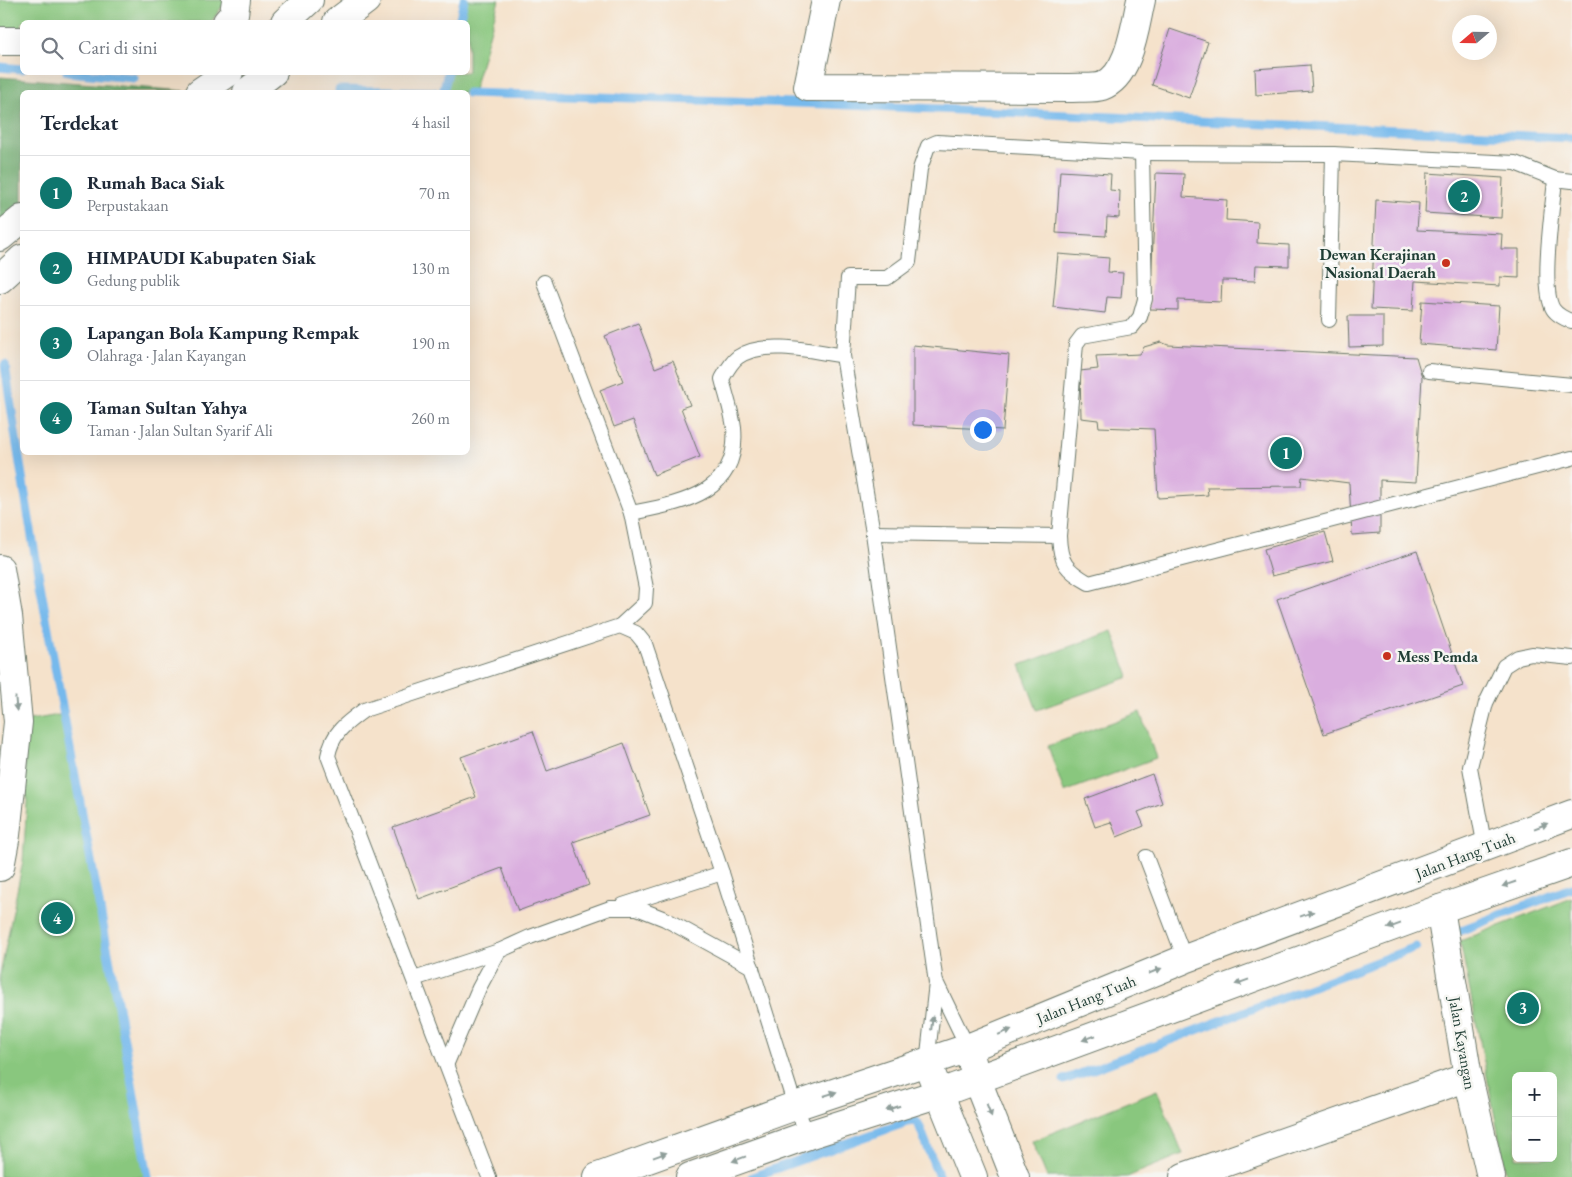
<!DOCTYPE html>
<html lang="id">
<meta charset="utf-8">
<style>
:root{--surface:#fff;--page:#f2f2f3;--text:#1f2937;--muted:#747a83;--line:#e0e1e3;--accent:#0f766e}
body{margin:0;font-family:"EB Garamond",serif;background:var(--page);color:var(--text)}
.controls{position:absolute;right:15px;bottom:15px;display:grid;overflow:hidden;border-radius:8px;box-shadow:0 5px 20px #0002}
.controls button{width:45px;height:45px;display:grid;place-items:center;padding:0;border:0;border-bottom:1px solid var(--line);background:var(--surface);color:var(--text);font:25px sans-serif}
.compass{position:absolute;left:1452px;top:15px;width:45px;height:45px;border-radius:50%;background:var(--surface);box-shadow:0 5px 20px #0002;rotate:250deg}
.you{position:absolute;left:982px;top:429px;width:18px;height:18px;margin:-12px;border:4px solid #fff;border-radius:50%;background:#1a73e8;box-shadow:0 0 0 8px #1a73e833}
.badge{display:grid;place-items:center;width:32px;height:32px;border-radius:50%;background:var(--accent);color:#fff;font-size:16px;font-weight:700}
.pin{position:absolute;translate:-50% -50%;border:2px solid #fff;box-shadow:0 1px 5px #0006}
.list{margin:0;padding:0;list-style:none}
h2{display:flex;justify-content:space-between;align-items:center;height:65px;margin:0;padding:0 20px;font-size:21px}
h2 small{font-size:16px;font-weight:400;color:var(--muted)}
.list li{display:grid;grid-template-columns:32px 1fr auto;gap:15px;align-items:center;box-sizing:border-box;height:75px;padding:0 20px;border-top:1px solid var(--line)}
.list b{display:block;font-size:19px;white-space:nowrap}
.list p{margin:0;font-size:16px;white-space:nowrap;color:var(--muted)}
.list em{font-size:16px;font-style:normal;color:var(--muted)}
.icon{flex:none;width:28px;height:28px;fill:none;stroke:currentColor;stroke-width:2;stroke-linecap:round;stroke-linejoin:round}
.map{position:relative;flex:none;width:1572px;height:1177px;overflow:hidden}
.search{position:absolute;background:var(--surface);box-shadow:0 5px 20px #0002;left:20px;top:20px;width:450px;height:55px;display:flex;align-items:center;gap:12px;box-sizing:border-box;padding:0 18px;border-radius:8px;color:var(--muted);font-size:19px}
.panel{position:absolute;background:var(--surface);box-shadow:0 5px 20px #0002;left:20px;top:90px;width:450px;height:365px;border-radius:8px}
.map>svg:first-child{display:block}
.green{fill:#89c77e;stroke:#548259;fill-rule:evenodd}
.forest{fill:#6eac6d;stroke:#467450}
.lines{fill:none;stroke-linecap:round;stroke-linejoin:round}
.stream{stroke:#76b9ec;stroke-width:9}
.building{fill:#daaedf}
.service-casing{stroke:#6a7769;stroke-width:16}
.minor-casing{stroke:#6a7769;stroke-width:30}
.tertiary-casing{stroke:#6a7769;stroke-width:30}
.secondary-casing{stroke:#6a7769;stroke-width:30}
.service{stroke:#fff;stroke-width:14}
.minor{stroke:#fff;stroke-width:28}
.tertiary{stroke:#fff;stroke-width:28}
.secondary{stroke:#fff;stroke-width:28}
.oneway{fill:#8f9e9a}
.poi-dot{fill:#c8321e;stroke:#f6f6f2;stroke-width:2}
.labels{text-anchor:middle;stroke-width:5;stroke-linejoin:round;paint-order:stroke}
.poi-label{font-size:16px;font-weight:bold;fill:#1f3d34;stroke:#f6f6f2;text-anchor:end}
.street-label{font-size:16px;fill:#1f3d34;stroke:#f6f6f2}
</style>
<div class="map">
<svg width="1572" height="1177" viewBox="0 0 1572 1177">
<rect width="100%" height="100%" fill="#f6f6f2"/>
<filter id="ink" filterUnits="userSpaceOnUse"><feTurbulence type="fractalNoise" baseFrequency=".02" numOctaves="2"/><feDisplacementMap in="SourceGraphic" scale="10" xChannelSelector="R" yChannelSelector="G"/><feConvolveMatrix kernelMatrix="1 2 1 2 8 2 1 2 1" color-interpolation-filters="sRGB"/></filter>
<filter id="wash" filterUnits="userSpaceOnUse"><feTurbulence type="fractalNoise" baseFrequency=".0096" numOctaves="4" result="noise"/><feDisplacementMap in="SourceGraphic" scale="20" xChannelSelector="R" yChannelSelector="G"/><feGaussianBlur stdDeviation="1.12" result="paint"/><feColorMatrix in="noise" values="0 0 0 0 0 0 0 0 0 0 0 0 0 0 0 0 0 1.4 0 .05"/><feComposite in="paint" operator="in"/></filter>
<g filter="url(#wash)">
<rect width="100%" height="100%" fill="#f5e2cb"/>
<g class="green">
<polygon points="0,0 227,0 211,22 22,22 22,33 0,32"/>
<polygon points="464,0 499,0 473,93 443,92 448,73 468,72 468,22 459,22"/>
<polygon points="1112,631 1129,677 1037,710 1020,665"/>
<polygon points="1140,712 1156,758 1064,792 1048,746"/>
<polygon points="65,714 120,1010 148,1177 0,1177 0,975 23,861 27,802 23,738 18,722"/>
<path d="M1572 898V1177H1507L1460 941ZM1516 1076H1553V1158H1516Z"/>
<polygon points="1157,1090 1183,1154 1127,1177 1047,1177 1032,1141"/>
</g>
<polygon class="forest" points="0,77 186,91 22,92 22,212 0,229"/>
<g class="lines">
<g class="stream">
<polyline points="459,22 464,0"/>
<polyline points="0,67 22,69"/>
<polyline points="67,72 134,78"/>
<polyline points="339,90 434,92"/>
<polyline points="443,92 448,72"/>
<polyline points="468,93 827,104 1572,138"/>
<path d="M5 365C44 637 103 906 148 1177"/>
<polyline points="1459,931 1572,888"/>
<polyline points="1064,1080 1416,947"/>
<polyline points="752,1177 907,1122 915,1121 919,1125 939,1177"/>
</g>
</g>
<g id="blocks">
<g class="building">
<polygon points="1170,29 1208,42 1189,98 1152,85"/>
<polygon points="1310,65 1312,91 1256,95 1255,69"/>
<polygon points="1060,171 1111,174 1110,190 1120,191 1119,218 1107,217 1106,236 1056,233"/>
<polygon points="1156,173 1184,174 1183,197 1227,200 1226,220 1258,222 1257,243 1289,245 1289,266 1256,265 1255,281 1222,280 1221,302 1178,300 1178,310 1150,309"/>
<polygon points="1427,173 1503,178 1501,218 1425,213"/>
<polygon points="1376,200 1419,203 1417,230 1502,234 1501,249 1519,249 1519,278 1500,277 1500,286 1415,281 1413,311 1371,309"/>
<polygon points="1058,254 1109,258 1108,272 1123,273 1121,298 1107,297 1105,313 1053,307"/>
<polygon points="1422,301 1499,306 1496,350 1419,344"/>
<polygon points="1348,316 1383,316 1383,346 1349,347"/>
<polygon points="638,323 655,368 673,361 690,405 681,408 700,457 654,475 633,420 614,427 600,390 623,381 605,336"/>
<polygon points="1161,342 1168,345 1416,357 1422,377 1416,482 1380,480 1380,533 1352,535 1349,483 1302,477 1301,486 1207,487 1208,495 1158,498 1154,429 1099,427 1098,420 1081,418 1080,371 1098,369 1096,356 1140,354 1144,347"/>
<polygon points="913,345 1009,355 1003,430 913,425"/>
<polygon points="1325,532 1333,561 1272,576 1264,549"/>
<polygon points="1417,551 1463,686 1324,734 1277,599"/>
<polygon points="533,731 547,771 624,743 650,815 573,842 589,885 518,911 502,868 419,899 393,827 476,797 461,757"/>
<polygon points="1152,774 1162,803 1138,812 1144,826 1117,837 1111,822 1095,827 1085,799"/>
</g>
</g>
</g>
<g filter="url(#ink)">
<use href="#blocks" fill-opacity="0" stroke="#6a7769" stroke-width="1"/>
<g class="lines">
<defs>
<g id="service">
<path d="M1142 153 1145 299 1140 317 1132 327 1082 336 1076 344 1059 536C1060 563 1066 570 1089 583L1572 458"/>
<path d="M1572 181 1555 179C1553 206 1540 288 1553 309 1556 314 1566 320 1572 321"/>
<polyline points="544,282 631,513 646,588 645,603 620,626"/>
<polyline points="1329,320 1333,154"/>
<polyline points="843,356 848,278 887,278 909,262 920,169 928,146 937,142 1142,153 1333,154 1515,163 1555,179"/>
<polyline points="1429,371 1572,385"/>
<path d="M631 513C681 503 740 494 734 428 732 412 726 395 722 379 726 372 731 362 738 357 763 339 814 351 843 356L873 533 936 983 927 1063"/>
<polyline points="873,533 1059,536"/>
<polyline points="1485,848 1470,767 1486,703 1504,666 1518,657 1532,654 1572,658"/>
<polyline points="1146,857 1185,959"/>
<polyline points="623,905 722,873"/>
<polyline points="414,979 499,951"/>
<polyline points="937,984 968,1048"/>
<polyline points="447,1063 479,988 499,951 530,937 610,908 637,908 665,919 752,967"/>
<path d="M489 1177 328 756C332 733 346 723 364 710L620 626 636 633 645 644 722 873 795 1106 808 1135"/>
</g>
<g id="minor">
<path d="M826 0 808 87 1071 88C1080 87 1093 89 1102 86 1130 76 1135 25 1141 0"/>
<polyline points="227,22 234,14 236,0"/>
<polyline points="0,41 22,41"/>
<polyline points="1440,909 1468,1077 1491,1177"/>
<polyline points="1184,1177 1468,1077"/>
</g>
<g id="tertiary">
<polyline points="285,22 309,0"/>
<polyline points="337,22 366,0"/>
<polyline points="200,92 229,72"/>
<polyline points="247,92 273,72"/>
<polyline points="0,237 22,219"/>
<polyline points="0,279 22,259"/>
<polyline points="0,569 8,616 18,722 6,835 0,867"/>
<polyline points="968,1048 977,1080 1015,1177"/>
<polyline points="927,1063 973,1177"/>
</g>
<g id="secondary">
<polyline points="598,1177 795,1106 968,1048 1185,959 1572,814"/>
<polyline points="690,1177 808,1135 940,1093 1440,909 1572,863"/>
</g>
</defs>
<use href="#service" class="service-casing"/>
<use href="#minor" class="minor-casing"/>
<use href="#tertiary" class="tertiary-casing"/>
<use href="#secondary" class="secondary-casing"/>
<use href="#service" class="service"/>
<use href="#minor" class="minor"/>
<use href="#tertiary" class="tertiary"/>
<use href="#secondary" class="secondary"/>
</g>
<defs><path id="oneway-solid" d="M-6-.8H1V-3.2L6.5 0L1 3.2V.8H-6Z" transform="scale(1.25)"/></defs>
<g class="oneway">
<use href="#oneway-solid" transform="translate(16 704) rotate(85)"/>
<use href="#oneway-solid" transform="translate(1541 826) rotate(-21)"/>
<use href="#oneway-solid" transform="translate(1509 884) rotate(161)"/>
<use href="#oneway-solid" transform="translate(1307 914) rotate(-20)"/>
<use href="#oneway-solid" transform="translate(1394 926) rotate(160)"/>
<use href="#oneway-solid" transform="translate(1155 971) rotate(-22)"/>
<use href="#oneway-solid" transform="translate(1242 982) rotate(160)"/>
<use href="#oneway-solid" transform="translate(932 1023) rotate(-83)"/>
<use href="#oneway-solid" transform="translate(1005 1032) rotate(-22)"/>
<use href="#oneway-solid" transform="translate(1089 1038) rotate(160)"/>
<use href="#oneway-solid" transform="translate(830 1094) rotate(-18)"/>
<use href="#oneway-solid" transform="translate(893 1108) rotate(162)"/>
<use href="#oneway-solid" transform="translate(989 1110) rotate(69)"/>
<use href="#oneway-solid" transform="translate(660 1155) rotate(-20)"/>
<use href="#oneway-solid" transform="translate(739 1159) rotate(160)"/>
</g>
</g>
<g class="poi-dot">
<circle cx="1446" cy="263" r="5"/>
<circle cx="1387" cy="656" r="5"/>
</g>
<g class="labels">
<g class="poi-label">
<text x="1436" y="260">Dewan Kerajinan<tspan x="1436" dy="18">Nasional Daerah</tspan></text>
<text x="1397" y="662" text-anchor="start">Mess Pemda</text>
</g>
<g class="street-label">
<text transform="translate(1465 855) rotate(-21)" y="6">Jalan Hang Tuah</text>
<text transform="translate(1086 999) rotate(-22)" y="6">Jalan Hang Tuah</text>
<text transform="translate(1463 1043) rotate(80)" y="6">Jalan Kayangan</text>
</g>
</g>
</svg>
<div class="controls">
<button>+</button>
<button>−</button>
</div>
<svg class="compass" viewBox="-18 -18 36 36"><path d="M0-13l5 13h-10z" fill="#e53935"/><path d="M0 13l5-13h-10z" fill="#747a83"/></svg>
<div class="you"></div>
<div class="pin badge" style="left:1286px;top:453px">1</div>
<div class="pin badge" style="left:1464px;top:196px">2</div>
<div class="pin badge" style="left:1523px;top:1008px">3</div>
<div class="pin badge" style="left:57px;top:918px">4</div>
<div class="search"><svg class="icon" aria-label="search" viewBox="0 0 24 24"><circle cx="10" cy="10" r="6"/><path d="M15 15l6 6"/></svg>Cari di sini</div>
<section class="panel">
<h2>Terdekat<small>4 hasil</small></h2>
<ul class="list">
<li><span class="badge">1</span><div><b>Rumah Baca Siak</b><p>Perpustakaan</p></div><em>70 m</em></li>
<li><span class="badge">2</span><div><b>HIMPAUDI Kabupaten Siak</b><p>Gedung publik</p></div><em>130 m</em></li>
<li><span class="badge">3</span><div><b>Lapangan Bola Kampung Rempak</b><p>Olahraga · Jalan Kayangan</p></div><em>190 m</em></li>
<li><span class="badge">4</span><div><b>Taman Sultan Yahya</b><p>Taman · Jalan Sultan Syarif Ali</p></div><em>260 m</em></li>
</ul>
</section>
</div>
